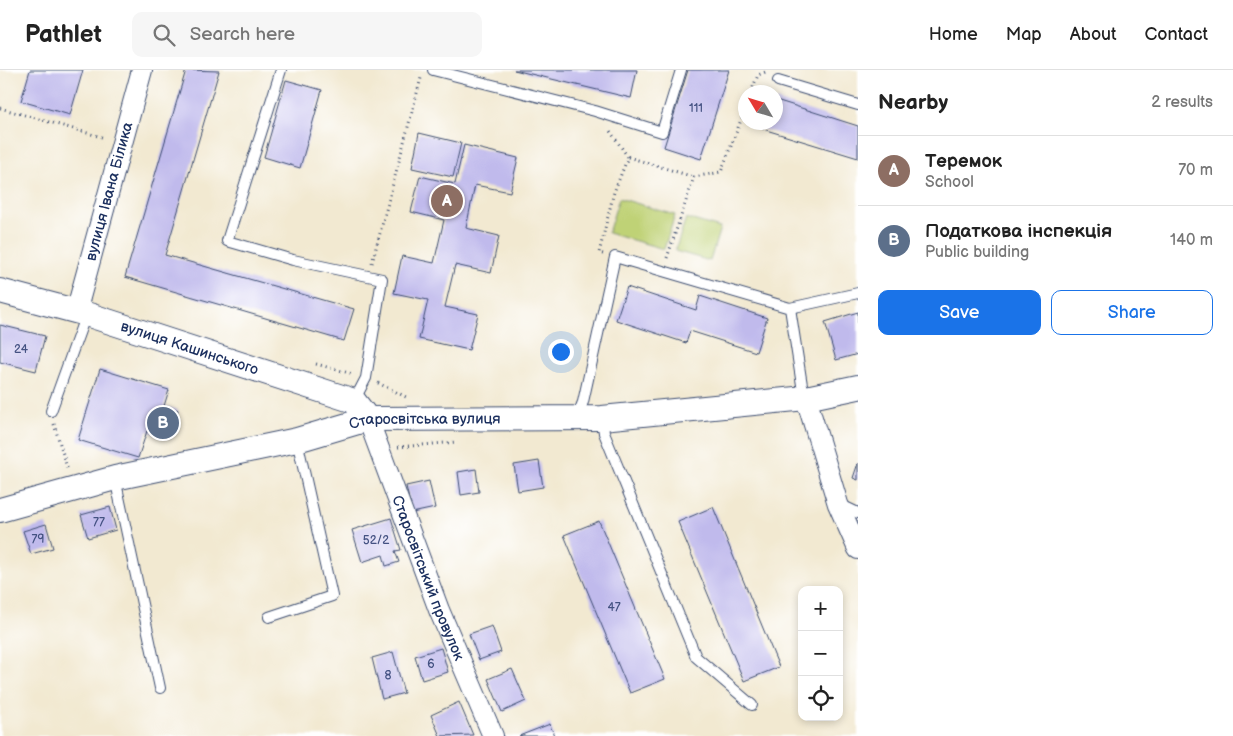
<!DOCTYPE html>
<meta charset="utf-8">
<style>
:root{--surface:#fff;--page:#f6f6f6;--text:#222;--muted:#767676;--line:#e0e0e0;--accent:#1a73e8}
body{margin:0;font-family:"Balsamiq Sans",sans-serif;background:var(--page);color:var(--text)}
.controls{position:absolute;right:15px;bottom:15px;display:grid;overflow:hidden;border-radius:10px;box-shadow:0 2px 8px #0003}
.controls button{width:45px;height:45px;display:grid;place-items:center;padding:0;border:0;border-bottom:1px solid var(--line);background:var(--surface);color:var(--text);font:25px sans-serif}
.compass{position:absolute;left:738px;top:15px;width:45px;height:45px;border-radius:50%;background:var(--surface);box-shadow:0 2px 8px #0003;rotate:308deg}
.you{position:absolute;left:560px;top:281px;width:18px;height:18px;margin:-12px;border:4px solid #fff;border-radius:50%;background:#1a73e8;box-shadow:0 0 0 8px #1a73e833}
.badge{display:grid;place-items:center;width:32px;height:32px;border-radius:50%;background:var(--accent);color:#fff;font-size:16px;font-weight:700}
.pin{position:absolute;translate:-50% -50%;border:2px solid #fff;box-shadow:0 1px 5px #0006}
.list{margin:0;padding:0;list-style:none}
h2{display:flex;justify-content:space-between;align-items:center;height:65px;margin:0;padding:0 20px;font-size:21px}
h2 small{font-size:16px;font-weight:400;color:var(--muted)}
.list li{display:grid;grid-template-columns:32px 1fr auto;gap:15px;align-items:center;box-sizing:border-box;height:70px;padding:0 20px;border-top:1px solid var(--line)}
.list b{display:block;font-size:19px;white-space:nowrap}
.list p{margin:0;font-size:16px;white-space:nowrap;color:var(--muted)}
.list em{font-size:16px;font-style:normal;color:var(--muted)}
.actions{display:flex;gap:10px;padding:15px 20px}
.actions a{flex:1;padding:11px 0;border:1px solid var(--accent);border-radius:10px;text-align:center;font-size:18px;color:var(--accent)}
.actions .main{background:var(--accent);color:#fff}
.icon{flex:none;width:28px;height:28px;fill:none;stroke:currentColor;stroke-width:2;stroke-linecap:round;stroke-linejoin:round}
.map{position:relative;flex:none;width:858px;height:666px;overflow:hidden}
header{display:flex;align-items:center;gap:30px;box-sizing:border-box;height:70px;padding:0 25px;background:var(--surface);border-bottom:1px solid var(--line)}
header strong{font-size:24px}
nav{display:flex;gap:28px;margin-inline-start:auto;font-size:18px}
.search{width:350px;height:45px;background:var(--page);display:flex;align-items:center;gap:12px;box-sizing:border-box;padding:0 18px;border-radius:10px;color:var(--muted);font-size:19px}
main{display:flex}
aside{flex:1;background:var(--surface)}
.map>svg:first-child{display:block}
.green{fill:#bfd276;stroke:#6d806a}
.building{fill:#c0baec}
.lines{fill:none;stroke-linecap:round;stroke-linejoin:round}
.service-casing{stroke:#3b4b6f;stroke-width:12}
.minor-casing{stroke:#3b4b6f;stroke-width:22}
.tertiary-casing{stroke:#3b4b6f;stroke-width:26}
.path{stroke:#3b4b6f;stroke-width:3;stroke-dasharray:1 4;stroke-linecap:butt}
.service{stroke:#fff;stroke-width:10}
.minor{stroke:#fff;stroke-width:20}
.tertiary{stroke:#fff;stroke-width:24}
.labels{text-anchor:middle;stroke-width:4;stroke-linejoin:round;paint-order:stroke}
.number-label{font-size:12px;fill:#445282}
.street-label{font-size:15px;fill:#1b2f5e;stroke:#fff}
</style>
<header>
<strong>Pathlet</strong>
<div class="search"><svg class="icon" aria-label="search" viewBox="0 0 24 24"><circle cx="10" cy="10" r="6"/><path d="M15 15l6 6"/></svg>Search here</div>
<nav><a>Home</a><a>Map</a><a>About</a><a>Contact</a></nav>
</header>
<main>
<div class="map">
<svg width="858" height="666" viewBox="0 0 858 666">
<rect width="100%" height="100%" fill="#fff"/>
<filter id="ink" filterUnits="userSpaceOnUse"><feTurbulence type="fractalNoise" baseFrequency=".02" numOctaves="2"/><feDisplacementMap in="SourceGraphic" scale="10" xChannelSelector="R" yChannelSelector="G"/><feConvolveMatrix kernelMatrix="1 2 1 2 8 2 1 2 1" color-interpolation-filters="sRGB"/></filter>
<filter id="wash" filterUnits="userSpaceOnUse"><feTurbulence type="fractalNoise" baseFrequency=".0096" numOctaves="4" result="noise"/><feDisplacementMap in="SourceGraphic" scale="20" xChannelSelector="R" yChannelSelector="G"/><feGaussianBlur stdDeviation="1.12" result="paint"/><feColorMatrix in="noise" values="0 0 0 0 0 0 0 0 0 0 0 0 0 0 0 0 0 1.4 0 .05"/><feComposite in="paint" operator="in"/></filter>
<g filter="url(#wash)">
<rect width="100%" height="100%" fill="#f2e9d1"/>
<g class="green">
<polygon points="619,128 675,145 664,179 608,163"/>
<polygon points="686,148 720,158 710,191 675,181"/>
</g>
<g id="blocks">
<g class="building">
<polygon points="30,0 83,0 70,45 21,31"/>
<polygon points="186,0 219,1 165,185 354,239 344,271 125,207"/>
<polygon points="514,0 637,0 631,28"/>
<polygon points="688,0 729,0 701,89 664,77"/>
<polygon points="286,10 322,20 300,98 264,87"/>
<polygon points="776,30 858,56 858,88 753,56 754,52 776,52"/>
<polygon points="419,63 461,73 453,107 412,98"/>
<polygon points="464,75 518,88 510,122 475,115 466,158 499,166 491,203 455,195 445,237 478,244 469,280 419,269 428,230 394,223 402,186 434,193 444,150 411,142 420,106 455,114"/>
<polygon points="627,217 696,240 700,226 767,248 756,282 690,261 686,273 616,250"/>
<polygon points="858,242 858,284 836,290 825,252"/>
<polygon points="0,255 45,266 36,301 0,292"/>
<polygon points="100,299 169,320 164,336 178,340 169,368 147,361 138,388 78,370"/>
<polygon points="539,391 543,417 518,421 514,395"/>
<polygon points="858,393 858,410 853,408"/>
<polygon points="476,399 479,422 461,425 458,402"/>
<polygon points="429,411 435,438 412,443 406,416"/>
<polygon points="110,437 116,460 88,468 81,445"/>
<polygon points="713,437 779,597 744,611 678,452"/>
<polygon points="391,448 401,480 395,481 399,492 386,496 383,485 362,492 352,460"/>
<polygon points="599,451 665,609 630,623 564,465"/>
<polygon points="46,454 53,478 31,484 23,461"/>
<polygon points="492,556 501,582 479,590 469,564"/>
<polygon points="441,578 448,602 422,610 415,586"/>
<polygon points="393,582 404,623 382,629 372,588"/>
<polygon points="512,599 526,631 502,642 488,609"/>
<polygon points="459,632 473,665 440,666 431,645"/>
<polygon points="550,654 554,666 519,666"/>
</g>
</g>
</g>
<g filter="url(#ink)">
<use href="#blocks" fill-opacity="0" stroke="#3b4b6f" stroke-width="1"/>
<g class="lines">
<defs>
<g id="service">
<polyline points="281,0 227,171 293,190 382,209 366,308 354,331"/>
<polyline points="433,0 595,41 662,62 681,0"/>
<polyline points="778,11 858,35"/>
<polyline points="790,238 858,223"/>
<polyline points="51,341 86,244"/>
<polyline points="577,347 583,332 615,187 790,238 802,315 806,328"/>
<polyline points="602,348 604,363 696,587 752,635"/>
<polyline points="115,408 160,618"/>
<polyline points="839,434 858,443"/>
<polyline points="269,547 332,526 297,370"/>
</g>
<g id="minor">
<path id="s1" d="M76 242 142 0"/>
<polyline points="806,328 838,434 858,479"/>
<path id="s2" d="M368 349 439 540 493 666"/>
</g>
<g id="tertiary">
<path id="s3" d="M0 221 86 244 354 331 368 349"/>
<path id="s4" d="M0 440 115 408 297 370 368 349 602 348 806 328 858 317"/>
</g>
</defs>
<use href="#service" class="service-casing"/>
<use href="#minor" class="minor-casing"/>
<use href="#tertiary" class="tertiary-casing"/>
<g class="path">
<polyline points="751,22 758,5 768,1"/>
<polyline points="0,38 105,68"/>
<polyline points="628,87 694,107"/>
<polyline points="603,184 599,183 614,122 628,87 610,61"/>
<polyline points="667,188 694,107 721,102 746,37"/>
<polyline points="372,193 421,8"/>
<polyline points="316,294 353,304"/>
<polyline points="378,313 406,327"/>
<polyline points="54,354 68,401"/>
<polyline points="398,377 457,372"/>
</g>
<use href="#service" class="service"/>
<use href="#minor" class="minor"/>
<use href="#tertiary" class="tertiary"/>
</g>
</g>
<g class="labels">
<g class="number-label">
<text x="696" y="42">111</text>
<text x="21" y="283">24</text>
<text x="99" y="456">77</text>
<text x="38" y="473">79</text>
<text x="376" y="474">52/2</text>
<text x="614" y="541">47</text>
<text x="431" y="598">6</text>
<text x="388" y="609">8</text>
</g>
<g class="street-label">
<text dy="5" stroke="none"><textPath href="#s1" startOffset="125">вулиця Івана Білика</textPath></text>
<text dy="5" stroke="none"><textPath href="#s3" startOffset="198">вулиця Кашинського</textPath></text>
<text dy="5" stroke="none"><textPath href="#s4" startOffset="436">Старосвітська вулиця</textPath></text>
<text dy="5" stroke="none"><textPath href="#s2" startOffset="170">Старосвітський провулок</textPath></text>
</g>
</g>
</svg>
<div class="controls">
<button>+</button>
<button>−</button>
<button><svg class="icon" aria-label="locate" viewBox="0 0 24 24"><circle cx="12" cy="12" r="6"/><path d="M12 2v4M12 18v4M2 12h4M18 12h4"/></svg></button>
</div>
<svg class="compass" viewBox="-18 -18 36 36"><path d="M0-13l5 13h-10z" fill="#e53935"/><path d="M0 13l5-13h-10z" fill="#767676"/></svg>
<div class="you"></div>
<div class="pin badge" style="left:447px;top:131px;background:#8d6e63">A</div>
<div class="pin badge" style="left:163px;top:353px;background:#5c6f8a">B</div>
</div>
<aside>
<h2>Nearby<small>2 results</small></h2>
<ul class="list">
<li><span class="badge" style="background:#8d6e63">A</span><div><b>Теремок</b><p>School</p></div><em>70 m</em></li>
<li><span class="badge" style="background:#5c6f8a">B</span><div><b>Податкова інспекція</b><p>Public building</p></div><em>140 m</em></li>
</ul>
<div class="actions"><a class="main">Save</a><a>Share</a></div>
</aside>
</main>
